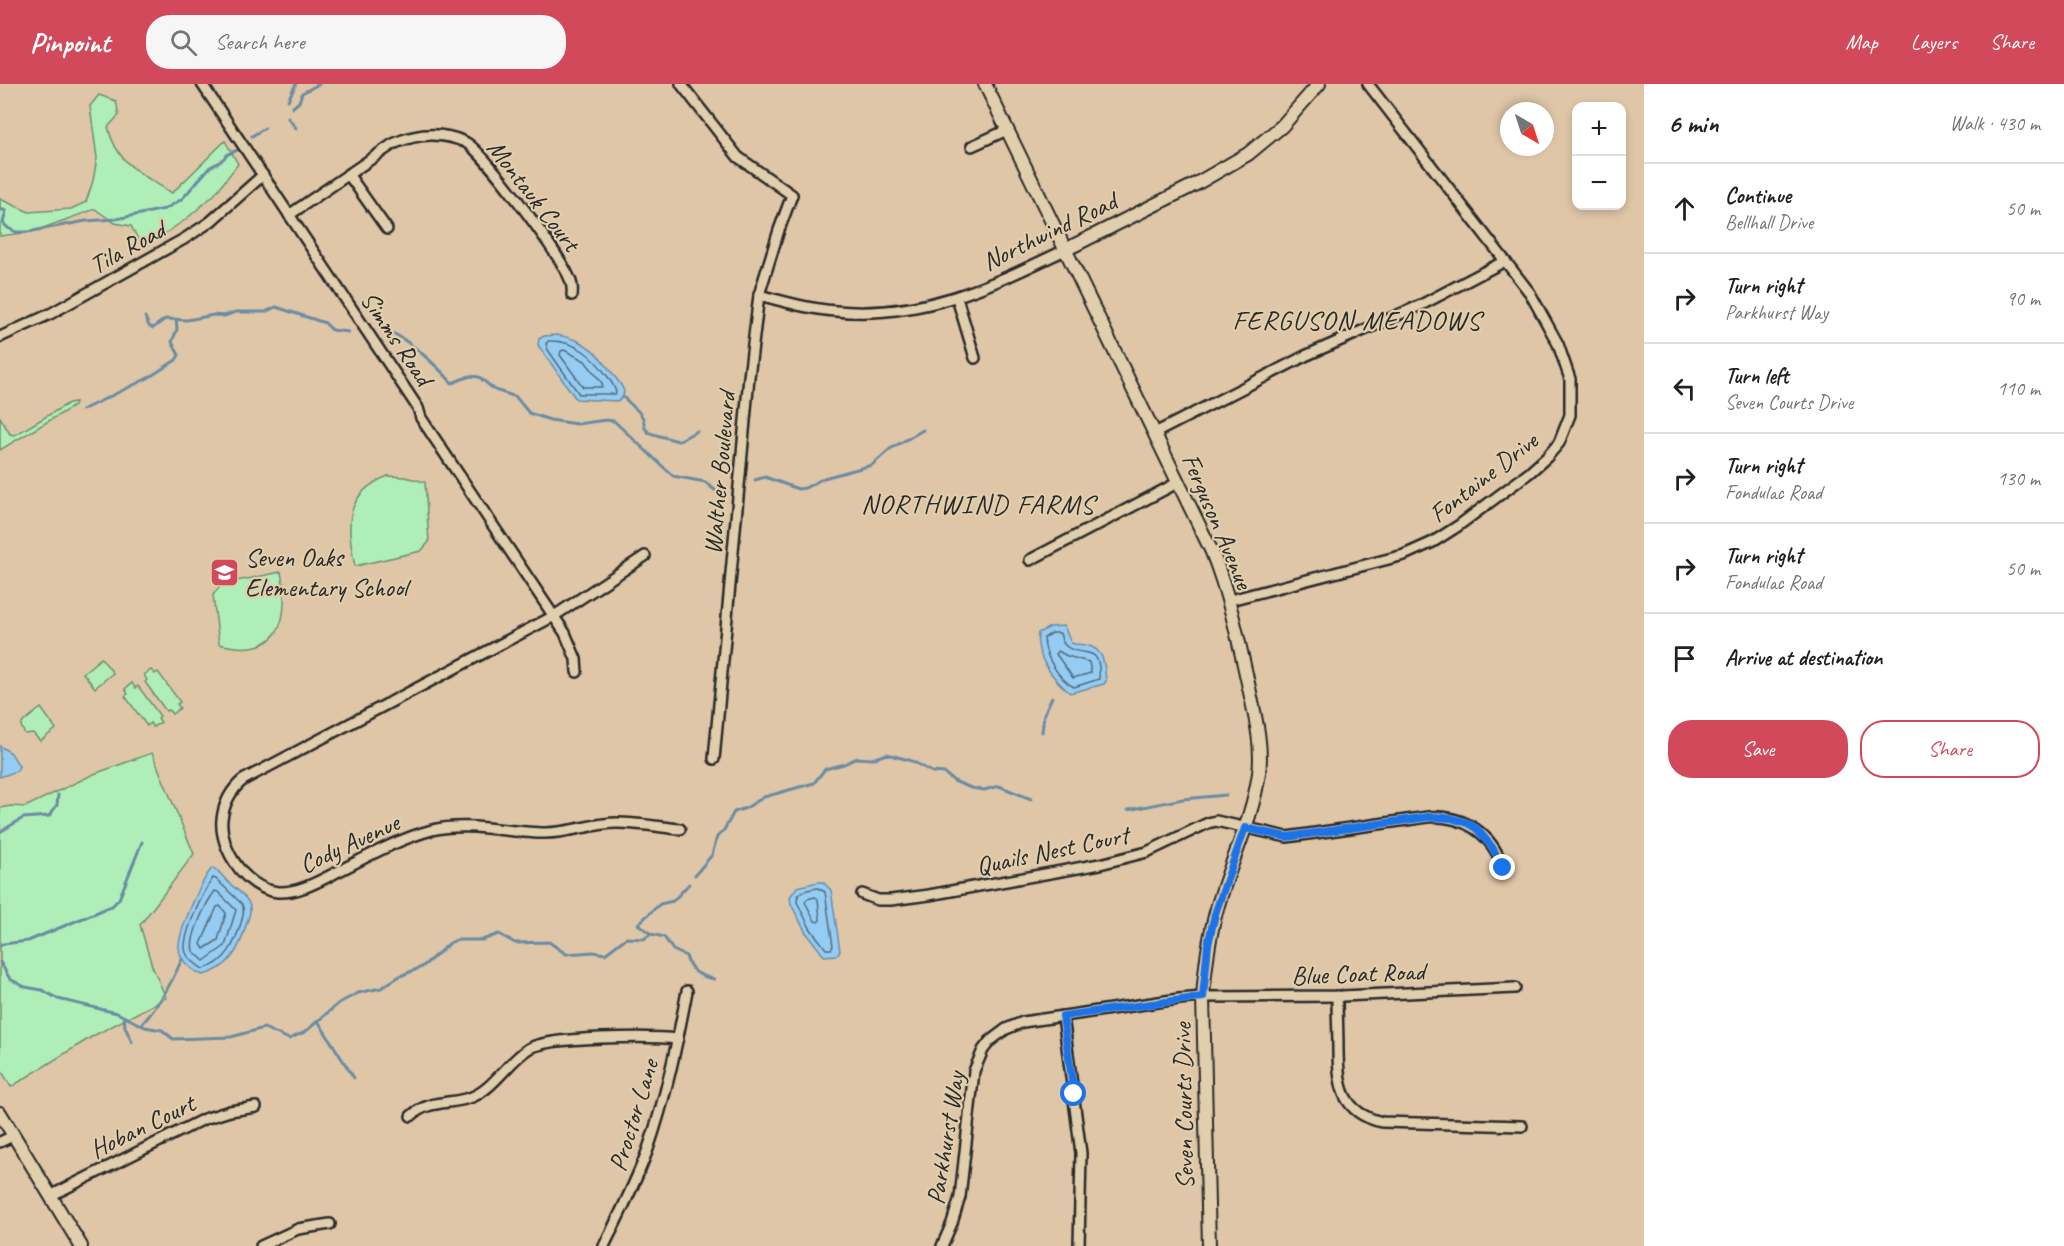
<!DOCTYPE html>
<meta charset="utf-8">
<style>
:root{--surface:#fff;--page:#f6f6f6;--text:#202124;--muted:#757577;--line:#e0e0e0;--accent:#d1495b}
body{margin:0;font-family:Caveat,sans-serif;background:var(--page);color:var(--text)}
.controls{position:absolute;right:18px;top:18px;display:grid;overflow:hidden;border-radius:12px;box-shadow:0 3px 9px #0003}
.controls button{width:54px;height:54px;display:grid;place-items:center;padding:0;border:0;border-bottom:2px solid var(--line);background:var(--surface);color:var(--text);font:30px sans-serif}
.compass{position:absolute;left:1500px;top:18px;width:54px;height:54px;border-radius:50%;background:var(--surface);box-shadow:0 3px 9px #0003;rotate:141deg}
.stop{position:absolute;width:18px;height:18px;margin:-14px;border:4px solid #1a73e8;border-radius:50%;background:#fff}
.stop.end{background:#1a73e8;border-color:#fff;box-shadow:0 2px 6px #0008}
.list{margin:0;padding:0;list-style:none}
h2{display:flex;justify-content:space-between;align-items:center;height:78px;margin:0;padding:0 24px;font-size:26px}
h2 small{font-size:20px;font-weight:400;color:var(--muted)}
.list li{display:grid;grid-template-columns:39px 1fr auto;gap:18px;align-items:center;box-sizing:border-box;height:90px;padding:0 24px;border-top:2px solid var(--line)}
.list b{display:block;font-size:22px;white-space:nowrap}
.list p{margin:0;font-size:20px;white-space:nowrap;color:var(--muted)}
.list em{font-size:20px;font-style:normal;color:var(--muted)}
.actions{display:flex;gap:12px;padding:18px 24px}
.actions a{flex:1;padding:14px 0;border:2px solid var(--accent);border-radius:24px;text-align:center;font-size:21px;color:var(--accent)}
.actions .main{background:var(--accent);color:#fff}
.icon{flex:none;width:33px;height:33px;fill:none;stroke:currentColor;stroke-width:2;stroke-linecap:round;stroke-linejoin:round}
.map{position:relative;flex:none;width:1644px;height:1162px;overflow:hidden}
header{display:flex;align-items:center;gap:36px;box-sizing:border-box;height:84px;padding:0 30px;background:var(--accent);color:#fff}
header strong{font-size:28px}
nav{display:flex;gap:33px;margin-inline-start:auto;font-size:21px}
.search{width:420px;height:54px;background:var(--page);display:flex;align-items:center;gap:15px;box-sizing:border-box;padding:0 21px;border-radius:24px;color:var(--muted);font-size:22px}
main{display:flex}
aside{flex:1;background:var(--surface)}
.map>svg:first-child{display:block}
.green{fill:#afefb7;stroke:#6d8d71;stroke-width:1.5}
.water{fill:#94ccf3;stroke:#6a8ca3;stroke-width:1.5}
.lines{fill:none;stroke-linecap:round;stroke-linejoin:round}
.shore{stroke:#556b7b;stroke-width:1.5}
.stream{stroke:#6a8ca3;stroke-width:3}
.minor-casing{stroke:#2b2b2b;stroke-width:14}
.tertiary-casing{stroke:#2b2b2b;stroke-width:16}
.minor{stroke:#e0ceac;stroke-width:9}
.tertiary{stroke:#e0ceac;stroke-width:12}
.route{stroke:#1a73e8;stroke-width:8}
.labels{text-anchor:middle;stroke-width:4.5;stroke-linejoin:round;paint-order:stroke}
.street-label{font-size:26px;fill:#2b2b2b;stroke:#e0ceac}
.poi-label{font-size:26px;fill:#2b2b2b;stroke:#e0ceac;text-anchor:start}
.neighbourhood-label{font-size:27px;letter-spacing:1.5px;fill:#2b2b2b;stroke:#e0ceac}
</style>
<header>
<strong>Pinpoint</strong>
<div class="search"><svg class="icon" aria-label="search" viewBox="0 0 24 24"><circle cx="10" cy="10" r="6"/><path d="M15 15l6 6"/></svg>Search here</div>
<nav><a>Map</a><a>Layers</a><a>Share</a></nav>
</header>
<main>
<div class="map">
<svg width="1644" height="1162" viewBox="0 0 1644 1162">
<rect width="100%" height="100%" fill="#dfc6a7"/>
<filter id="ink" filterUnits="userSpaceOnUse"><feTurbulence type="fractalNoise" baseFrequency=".0167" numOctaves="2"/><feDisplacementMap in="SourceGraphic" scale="12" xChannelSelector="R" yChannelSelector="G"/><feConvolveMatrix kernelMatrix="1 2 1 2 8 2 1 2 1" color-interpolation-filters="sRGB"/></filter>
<g filter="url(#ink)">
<g class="green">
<path d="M99 11 116 17 119 31 108 43C117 81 142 90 172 109L225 57 238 80 214 111 185 136 143 164 131 142 115 139 95 125 32 148 0 152V115L29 128 71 125 86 118 93 97 97 74 90 22Z"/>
<polygon points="75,318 74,322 0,366 0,333 10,350 15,351 69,319"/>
<path d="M388 392 405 393 425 398 429 458 421 467 355 482C346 442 344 409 388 392Z"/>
<path d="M281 488C291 539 278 575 219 560L213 511 222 500Z"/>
<polygon points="101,574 113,589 95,604 83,589"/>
<polygon points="151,586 155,590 158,588 180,618 177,620 180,624 172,630 169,626 166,627 145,598 147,596 144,591"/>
<polygon points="132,599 135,604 138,602 160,632 158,634 161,638 153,643 150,639 147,642 125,612 128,610 125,605"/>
<polygon points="41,624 56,645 40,657 33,649 25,650 21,642 23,638"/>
<polygon points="152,669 194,770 140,841 152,882 166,914 93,952 11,1003 0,984 0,724 11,722 25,723 94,690"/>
</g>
<g class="water">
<path d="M557 251C591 256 602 275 621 301L624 307 623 313 618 317 576 315 538 261 539 255 544 252Z"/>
<path d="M1064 542 1071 559C1076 561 1081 560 1086 561 1106 566 1104 581 1106 597L1104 600 1070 609C1054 596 1034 572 1038 549L1050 543Z"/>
<polygon points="0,662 11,669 19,682 17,687 0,693"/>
<path d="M212 784C220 786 223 794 229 799 236 805 249 814 250 823 251 829 248 836 246 841 240 865 229 885 203 891 192 887 180 877 179 865 177 849 202 796 212 784Z"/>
<polygon points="818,798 823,798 831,806 840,867 837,871 824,872 805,847 791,820 790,813 797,803"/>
</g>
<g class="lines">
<g class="shore">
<path d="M548 257C576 256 593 272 608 293 612 299 616 304 616 310H579L548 266 546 260Z"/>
<polygon points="564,266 585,277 602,299 602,303 583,303 560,271 561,267"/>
<path d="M1052 549H1060C1061 554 1062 559 1066 562 1081 575 1102 557 1099 595L1074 603C1058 595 1044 571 1044 554Z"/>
<polygon points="1058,567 1067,572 1089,578 1091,589 1073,594 1056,570"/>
<path d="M213 794 216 795 242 820C245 827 243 832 241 839 235 859 226 880 203 885 197 881 189 876 186 869 180 854 204 807 213 794Z"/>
<path d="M818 804 825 808 833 862 831 865H826L810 844 797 818C796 806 809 806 818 804Z"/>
<path d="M215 807 218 808 236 826 225 862 204 877 193 867C189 853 206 819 215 807Z"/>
<polygon points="815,813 818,815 820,836 818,838 815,837 805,818 807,815"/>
<polygon points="220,822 226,829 218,856 204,865 201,860 217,823"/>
</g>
<g class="stream">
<polyline points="288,16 296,0"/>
<polyline points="292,24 299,18 302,9 319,0"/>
<polyline points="288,34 296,44"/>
<polyline points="252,52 265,44"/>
<polyline points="0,125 6,127 3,139 8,144 16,148 27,148 86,137 116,135 165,125 182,115 210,83 220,78 228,70 240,65"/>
<polyline points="145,233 149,242 153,244 165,235 187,236 214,231 224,232 236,228 265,228 276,223 325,239 332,246 348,248"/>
<path d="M383 247C400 246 441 286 452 299L470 292 479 293 495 306 513 312"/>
<polyline points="515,312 529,329 550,336 577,340 606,336 614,337 673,392 705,398 716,407 722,407"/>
<polyline points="623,313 638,327 643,334 645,344 649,349 678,357 697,347"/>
<polyline points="82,326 148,294 176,276 179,271 172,258 177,245 176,235"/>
<polyline points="755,396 765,393 798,405 805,404 824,394 872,381 890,365 923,346"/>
<polyline points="1042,648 1044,630 1052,613"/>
<polyline points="1128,726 1183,715 1226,711"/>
<polyline points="0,748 23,734 49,732 57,721 58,711"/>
<polyline points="695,791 712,771 717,753 724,746 734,728 746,724 764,713 814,699 825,685 844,680 857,674 872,675 887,670 912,677 932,688 944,689 954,697 971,704 984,706 999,702 1031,715"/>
<path d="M689 800 673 817 660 820 638 840 651 850 664 853 673 866 686 872C690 887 699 892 714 895"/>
<polyline points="0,862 3,860 28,857 112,822 119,815 142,758"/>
<polyline points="0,878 10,895 25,903 42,906 58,915 117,929 145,943 162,946 173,955 231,953 264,944 289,955 305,948 339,919 358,909 381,904 400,892 422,883 450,859 456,856 482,856 499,850 515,859 549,858 566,870 593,868 605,870 626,854 644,855 651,850"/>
<polyline points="124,933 125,943 132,958"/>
<polyline points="318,937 354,994"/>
<path d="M141 941C158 923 172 898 182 875"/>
</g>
<defs>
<g id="minor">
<polyline points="202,0 418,324 421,334 565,549 576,575 577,588"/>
<polyline points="681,0 738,73 792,111 779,146 759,211 749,293 714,675"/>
<polyline points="972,62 1007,46"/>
<polyline points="348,90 387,145"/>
<path d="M289 131 393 60C417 49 440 47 465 58 484 67 559 170 569 193 572 199 573 204 572 211"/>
<path d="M759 211C785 218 810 225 836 227 922 235 990 202 1065 166"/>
<polyline points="957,214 975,274"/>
<polyline points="0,253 50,230 184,155 210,138 263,91"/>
<polyline points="1155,349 1305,272 1421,221 1505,177"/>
<path d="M645 472 554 532 243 696C231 706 224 719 222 735 219 765 246 805 278 808 302 809 324 794 345 784 374 769 402 754 432 746 467 737 510 749 545 749 570 749 593 739 617 739 638 739 660 743 680 745"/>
<polyline points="1030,476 1179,398"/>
<polyline points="1230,516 1404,471 1433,458 1458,442 1529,389 1547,373 1559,359 1570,331 1570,295 1558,260 1530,209 1368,0"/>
<path d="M862 810 878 816H891L929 811 1100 780 1147 768 1208 739 1216 737 1287 753 1428 733C1464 731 1492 749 1503 784"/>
<path d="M1337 912C1337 930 1338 947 1338 965 1338 1000 1341 1029 1382 1038L1522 1042"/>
<polyline points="1063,932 1081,1069 1079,1162"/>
<path d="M411 1032C429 1015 451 1021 472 1013 494 1004 508 978 528 965 548 952 652 952 678 955"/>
<polyline points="0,1058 13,1052"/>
<polyline points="50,1112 204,1035 230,1027 256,1023"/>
<polyline points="261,1162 298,1145 330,1140"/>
<path d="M604 1162C620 1130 636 1098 648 1065 666 1013 677 960 687 907"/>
<polyline points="942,1162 952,1139 960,1113 974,987 983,966 990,957 1006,945 1023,938 1179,915 1203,913 1342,912 1515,904"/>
</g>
<g id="tertiary">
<path d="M985 0 1212 468C1229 511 1238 554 1248 599 1254 628 1263 660 1259 689 1252 739 1227 784 1215 832 1208 859 1205 886 1203 913L1209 1162"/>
<polyline points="1065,166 1196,100 1248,70 1282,42 1319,0"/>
<polyline points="0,1029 81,1162"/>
</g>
</defs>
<use href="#minor" class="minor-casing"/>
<use href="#tertiary" class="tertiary-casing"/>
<use href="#minor" class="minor"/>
<use href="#tertiary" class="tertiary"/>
</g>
</g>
<g class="lines" filter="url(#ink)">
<polyline class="route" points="1074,1010 1063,932 1203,913 1208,861 1215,830 1245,744 1287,753 1428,733 1451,734 1468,739 1477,745 1492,763 1503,784"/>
</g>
<defs>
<symbol id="school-square" viewBox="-11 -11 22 22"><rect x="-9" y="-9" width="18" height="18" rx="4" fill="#d1495b" stroke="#e0ceac"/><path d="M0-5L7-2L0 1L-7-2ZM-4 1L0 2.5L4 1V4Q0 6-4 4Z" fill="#fff"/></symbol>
</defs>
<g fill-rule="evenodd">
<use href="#school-square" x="208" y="472" width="33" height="33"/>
</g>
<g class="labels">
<g class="street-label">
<text transform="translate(534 111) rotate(52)" y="9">Montauk Court</text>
<text transform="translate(1049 147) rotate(-26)" y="9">Northwind Road</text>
<text transform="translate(127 163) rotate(-29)" y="9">Tila Road</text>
<text transform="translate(397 254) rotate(56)" y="9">Simms Road</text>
<text transform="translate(719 389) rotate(-85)" y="9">Walther Boulevard</text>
<text transform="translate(1483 393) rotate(-38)" y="9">Fontaine Drive</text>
<text transform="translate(1218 437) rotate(67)" y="9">Ferguson Avenue</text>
<text transform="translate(349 759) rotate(-25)" y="9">Cody Avenue</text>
<text transform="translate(1052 766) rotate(-12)" y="9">Quails Nest Court</text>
<text transform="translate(1358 889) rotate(-2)" y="9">Blue Coat Road</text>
<text transform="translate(1183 1022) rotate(-91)" y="9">Seven Courts Drive</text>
<text transform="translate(633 1031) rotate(-73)" y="9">Proctor Lane</text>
<text transform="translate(142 1042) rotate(-26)" y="9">Hoban Court</text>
<text transform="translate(945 1054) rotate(-81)" y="9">Parkhurst Way</text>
</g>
<g class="poi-label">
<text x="245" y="482">Seven Oaks<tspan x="245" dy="30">Elementary School</tspan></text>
</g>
<g class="neighbourhood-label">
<text x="1357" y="245">FERGUSON MEADOWS</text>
<text x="978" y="429">NORTHWIND FARMS</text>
</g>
</g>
</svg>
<div class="controls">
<button>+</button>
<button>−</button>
</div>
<svg class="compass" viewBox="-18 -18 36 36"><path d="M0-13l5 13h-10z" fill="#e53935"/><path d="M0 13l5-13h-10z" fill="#757577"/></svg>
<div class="stop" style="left:1074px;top:1010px"></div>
<div class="stop end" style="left:1503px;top:784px"></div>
</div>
<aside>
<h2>6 min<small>Walk · 430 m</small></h2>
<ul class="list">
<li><svg class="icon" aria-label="ahead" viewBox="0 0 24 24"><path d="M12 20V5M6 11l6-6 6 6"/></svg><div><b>Continue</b><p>Bellhall Drive</p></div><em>50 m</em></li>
<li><svg class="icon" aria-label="right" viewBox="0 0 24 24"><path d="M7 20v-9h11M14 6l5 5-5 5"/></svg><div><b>Turn right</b><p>Parkhurst Way</p></div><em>90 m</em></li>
<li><svg class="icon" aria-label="left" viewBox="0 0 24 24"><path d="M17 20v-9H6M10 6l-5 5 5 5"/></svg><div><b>Turn left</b><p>Seven Courts Drive</p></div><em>110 m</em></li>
<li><svg class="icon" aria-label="right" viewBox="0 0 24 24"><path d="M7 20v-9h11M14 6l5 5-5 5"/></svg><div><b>Turn right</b><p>Fondulac Road</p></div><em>130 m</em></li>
<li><svg class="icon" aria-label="right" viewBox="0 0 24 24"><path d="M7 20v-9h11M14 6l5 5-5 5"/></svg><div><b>Turn right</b><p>Fondulac Road</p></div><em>50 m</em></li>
<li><svg class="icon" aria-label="arrive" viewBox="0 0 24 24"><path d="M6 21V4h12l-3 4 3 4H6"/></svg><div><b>Arrive at destination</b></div></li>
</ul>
<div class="actions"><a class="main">Save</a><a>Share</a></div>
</aside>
</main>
